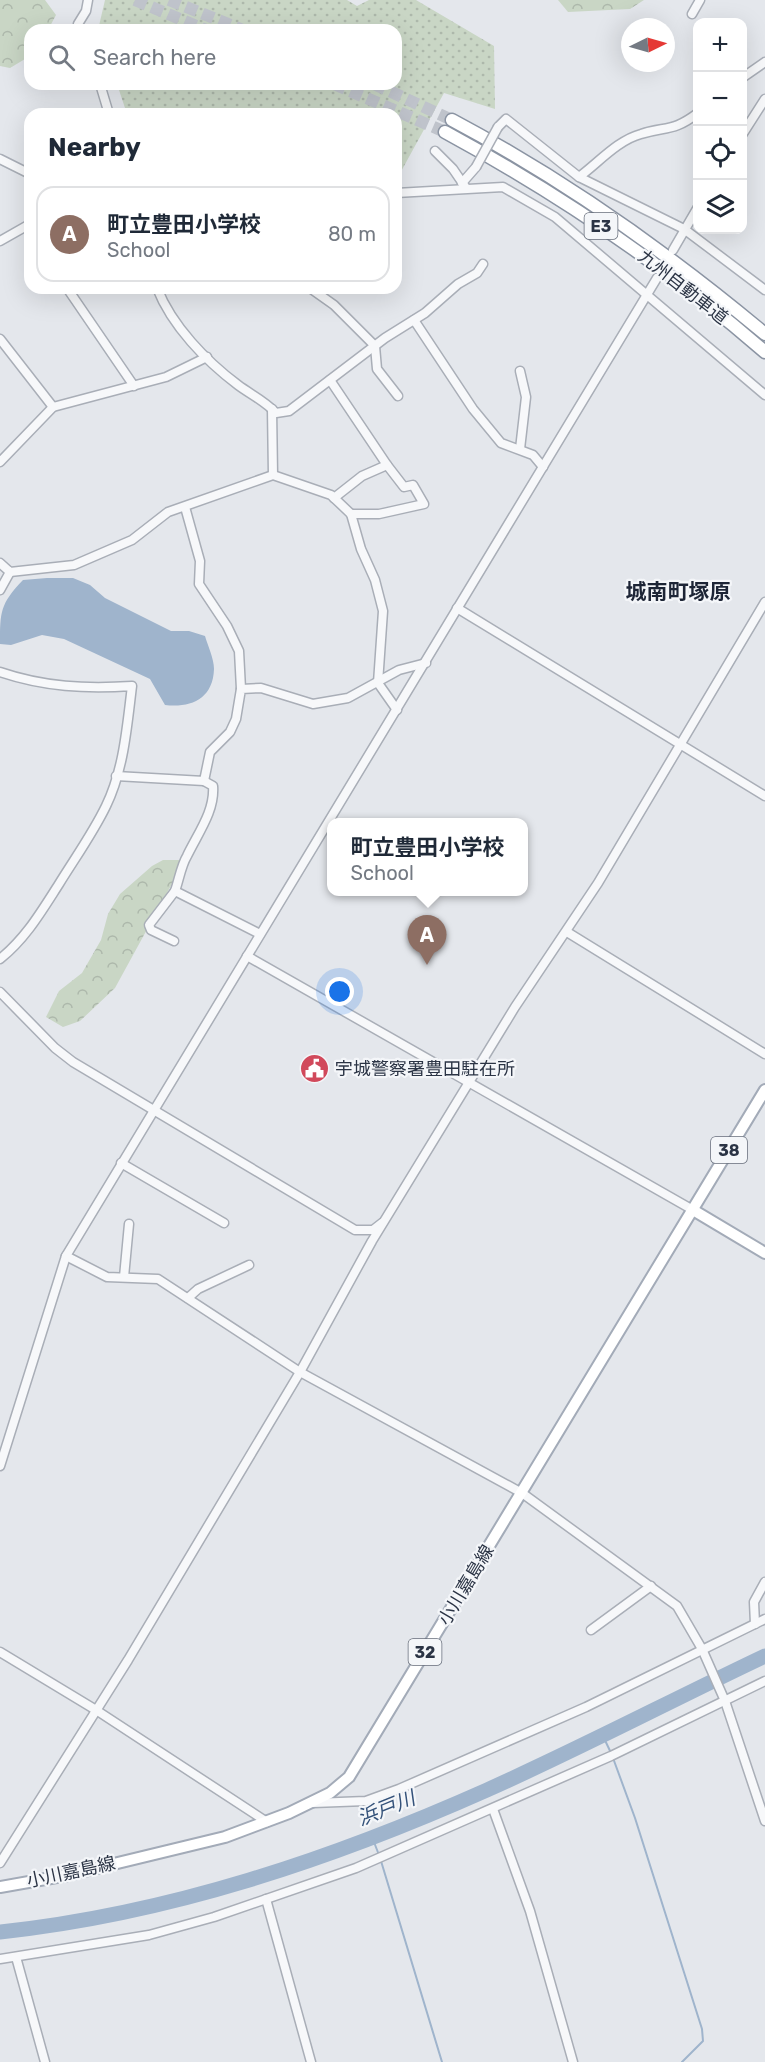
<!DOCTYPE html>
<meta charset="utf-8">
<style>
:root{--surface:#fff;--page:#f6f6f7;--text:#1f2937;--muted:#747a83;--line:#e0e1e3;--accent:#d1495b}
body{margin:0;font-family:Rubik,"Noto Sans JP",sans-serif;background:var(--page);color:var(--text)}
.controls{position:absolute;right:18px;top:18px;display:grid;overflow:hidden;border-radius:12px;box-shadow:0 6px 24px #0002}
.controls button{width:54px;height:54px;display:grid;place-items:center;padding:0;border:0;border-bottom:2px solid var(--line);background:var(--surface);color:var(--text);font:30px sans-serif}
.compass{position:absolute;left:621px;top:18px;width:54px;height:54px;border-radius:50%;background:var(--surface);box-shadow:0 6px 24px #0002;rotate:85deg}
.you{position:absolute;left:340px;top:992px;width:21px;height:21px;margin:-15px;border:4px solid #fff;border-radius:50%;background:#1a73e8;box-shadow:0 0 0 9px #1a73e833}
.badge{display:grid;place-items:center;width:39px;height:39px;border-radius:50%;background:var(--accent);color:#fff;font-size:20px;font-weight:700}
.pin{position:absolute;translate:-50% -50px;filter:drop-shadow(0 2px 3px #0008)}
.pin::after{content:'';position:absolute;top:32px;width:21px;height:18px;background:inherit;clip-path:polygon(0 0,100% 0,50% 100%)}
.popup{position:absolute;left:327px;top:818px;width:201px;height:78px;box-sizing:border-box;display:grid;place-content:center;border-radius:12px;background:var(--surface);filter:drop-shadow(0 2px 4px #0005);font-size:20px;white-space:nowrap;color:var(--muted)}
.popup b{font-size:22px;color:var(--text)}
.popup::after{content:'';position:absolute;left:50%;top:100%;margin-left:-12px;border:12px solid transparent;border-top-color:var(--surface)}
.list{margin:0;padding:0;list-style:none}
h2{display:flex;justify-content:space-between;align-items:center;height:78px;margin:0;padding:0 24px;font-size:26px}
h2 small{font-size:20px;font-weight:400;color:var(--muted)}
.list li{display:grid;grid-template-columns:39px 1fr auto;gap:18px;align-items:center;box-sizing:border-box;height:96px;margin:0 12px 12px;padding:0 12px;border:2px solid var(--line);border-radius:18px}
.list b{display:block;font-size:22px;white-space:nowrap}
.list p{margin:0;font-size:20px;white-space:nowrap;color:var(--muted)}
.list em{font-size:20px;font-style:normal;color:var(--muted)}
.icon{flex:none;width:33px;height:33px;fill:none;stroke:currentColor;stroke-width:2;stroke-linecap:round;stroke-linejoin:round}
.map{position:relative;flex:none;width:765px;height:2062px;overflow:hidden}
.search{position:absolute;background:var(--surface);box-shadow:0 6px 24px #0002;left:24px;top:24px;width:378px;height:66px;display:flex;align-items:center;gap:15px;box-sizing:border-box;padding:0 21px;border-radius:18px;color:var(--muted);font-size:22px}
.panel{position:absolute;background:var(--surface);box-shadow:0 6px 24px #0002;left:24px;top:108px;width:378px;height:186px;border-radius:18px}
.map>svg:first-child{display:block}
.green{fill:url(#green-dots)}
.forest{fill:url(#forest-crowns)}
.water{fill:#9fb4cc}
.lines{fill:none;stroke-linecap:round;stroke-linejoin:round}
.stream{stroke:#9fb4cc;stroke-width:2}
.river{stroke:#9fb4cc;stroke-width:15}
.highway-tunnel{stroke:#bfc3cb;stroke-width:12;stroke-dasharray:12 6;stroke-linecap:butt}
.minor-casing{stroke:#a9aeb7;stroke-width:11}
.major-casing{stroke:#a3abb8;stroke-width:14}
.highway-casing{stroke:#8b94a3;stroke-width:15}
.minor{stroke:#f7f8fa;stroke-width:8}
.major{stroke:#fff;stroke-width:10}
.highway{stroke:#fff;stroke-width:12}
.minor-bridge-casing{stroke:#a9aeb7;stroke-width:11;stroke-linecap:butt}
.minor-bridge{stroke:#f7f8fa;stroke-width:8}
.labels{text-anchor:middle;stroke-width:4.5;stroke-linejoin:round;paint-order:stroke}
.shield{fill:#f4f6f9;stroke:#676e7b;stroke-width:1.5}
.shield-label{font-size:16px;font-weight:bold;fill:#2b3445}
.street-label{font-size:18px;fill:#2b3445;stroke:#f4f6f9}
.poi-label{font-size:18px;fill:#2b3445;stroke:#f4f6f9;text-anchor:start}
.water-label{font-size:20px;font-style:italic;fill:#34527a;stroke:#f4f6f9}
.quarter-label{font-size:21px;font-weight:bold;fill:#1d2536;stroke:#f4f6f9}
</style>
<div class="map">
<svg width="765" height="2062" viewBox="0 0 765 2062">
<defs>
<pattern id="green-dots" width="8" height="8" patternUnits="userSpaceOnUse" patternTransform="scale(1.5)"><rect width="8" height="8" fill="#c9d6c5"/><path d="M2 2h.1M6 6h.1" fill="none" stroke="#adb8ab" stroke-width="1.8" stroke-linecap="round"/></pattern>
<pattern id="forest-crowns" width="20" height="18" patternUnits="userSpaceOnUse" patternTransform="scale(1.5)"><rect width="20" height="18" fill="#c9d6c5"/><path d="M2 6a3 3 0 1 1 6 0M12 15a3 3 0 1 1 6 0" fill="none" stroke="#adb8ab"/></pattern>
</defs>
<rect width="100%" height="100%" fill="#e4e7ec"/>
<polygon class="green" points="105,0 347,0 357,6 369,0 416,0 494,46 495,109 444,93 398,177 396,177 396,114 127,114 117,84 396,84 396,30 98,30"/>
<g class="forest">
<polygon points="0,0 45,0 56,15 48,30 30,30 30,56 10,68 0,66"/>
<polygon points="558,0 644,0 630,9 568,12"/>
<polygon points="163,860 185,860 115,988 80,1021 63,1027 46,1017 59,991 82,973 101,940 108,914 120,894 152,866"/>
</g>
<path class="water" d="M47 578H73L90 585 105 598 171 631H189L205 636C208 646 214 659 214 669 213 699 191 708 165 705L150 679 64 639 42 635 11 645 0 644C0 612 0 604 23 580Z"/>
<g class="lines">
<g class="stream">
<polyline points="603,1736 611,1753"/>
<polyline points="613,1758 635,1818 702,2029 703,2041 682,2062"/>
<polyline points="372,1837 379,1855"/>
<polyline points="381,1861 442,2062"/>
</g>
<path class="river" d="M0 1932C169 1914 332 1859 487 1790 581 1748 672 1700 765 1656"/>
<g class="highway-tunnel">
<polyline points="135,0 206,30"/>
<polyline points="169,0 243,30"/>
<polyline points="334,84 445,132"/>
<polyline points="374,84 452,120"/>
</g>
<defs>
<g id="minor">
<polyline points="692,14 700,0"/>
<polyline points="80,30 78,24 86,11 88,0"/>
<polyline points="742,78 765,62"/>
<polyline points="100,84 109,114"/>
<polyline points="498,127 506,119 579,177 684,229 765,290"/>
<polyline points="742,135 765,99"/>
<polyline points="435,151 453,169 466,188"/>
<polyline points="0,159 30,174"/>
<path d="M579 177C598 163 618 140 641 134 667 126 673 132 698 113"/>
<polyline points="462,183 476,167"/>
<polyline points="396,193 503,187 555,217 765,395"/>
<polyline points="0,241 30,224"/>
<polyline points="673,250 698,207"/>
<polyline points="67,288 134,386"/>
<path d="M157 288C172 326 206 361 238 385 250 394 265 401 276 413L289 411 385 338 425 313 458 284 477 273 483 264"/>
<polyline points="310,288 334,305 375,346 377,369 398,396"/>
<polyline points="414,320 473,409 501,443 533,455 543,467"/>
<polyline points="0,339 53,407"/>
<polyline points="330,380 387,465 362,476 334,498"/>
<polyline points="272,409 273,475"/>
<polyline points="520,449 526,397 520,371"/>
<polyline points="0,462 53,407 166,377 207,357"/>
<polyline points="185,507 200,561 199,584 227,626 239,651 241,689"/>
<polyline points="351,514 379,514 424,504 413,485 404,487 387,465"/>
<polyline points="0,563 10,572 74,565 132,540 168,512 273,475 331,495 351,514 361,549 375,580 383,611 378,683 397,710"/>
<polyline points="0,590 10,572"/>
<polyline points="457,608 765,796"/>
<path d="M0 672C44 687 86 689 132 686 127 726 124 769 106 806 93 833 75 858 59 884 41 912 26 938 0 959"/>
<polyline points="116,776 204,781 210,752 230,732 236,719 241,689 261,688 313,704 348,698 399,670 426,663"/>
<path d="M204 781 213 786C215 811 198 833 187 856 181 866 179 880 175 891L260 934"/>
<polyline points="567,932 765,1054"/>
<polyline points="174,941 151,930 149,925 175,891"/>
<polyline points="247,956 693,1210"/>
<polyline points="0,992 55,1048 73,1062 355,1230 373,1230 382,1223"/>
<polyline points="121,1163 224,1223"/>
<polyline points="66,1256 107,1277 158,1279 300,1372 522,1493 677,1606 702,1649 725,1701 765,1821"/>
<polyline points="124,1277 129,1224"/>
<polyline points="188,1298 198,1289 249,1265"/>
<polyline points="0,1466 66,1256 657,278"/>
<polyline points="755,1624 754,1602 765,1582"/>
<polyline points="591,1630 651,1586"/>
<polyline points="0,1652 96,1710 267,1822"/>
<polyline points="313,1803 366,1801 399,1789 586,1707 765,1619"/>
<polyline points="493,1809 530,1911 573,2062"/>
<polyline points="0,1863 128,1660 300,1372 372,1241 515,1007 598,883 765,602"/>
<polyline points="266,1899 311,2062"/>
<polyline points="16,1957 45,2062"/>
<polyline points="0,1959 149,1935 214,1917 356,1868 611,1756 765,1681"/>
</g>
<g id="major">
<polyline points="693,1210 765,1253"/>
<polyline points="0,1887 68,1875 225,1837 289,1813 330,1793 349,1777 765,1090"/>
</g>
<g id="highway">
<path d="M452 120C563 179 668 253 765 334"/>
<path d="M445 132C559 194 667 267 765 352"/>
</g>
</defs>
<use href="#minor" class="minor-casing"/>
<use href="#major" class="major-casing"/>
<use href="#highway" class="highway-casing"/>
<use href="#minor" class="minor"/>
<use href="#major" class="major"/>
<use href="#highway" class="highway"/>
<defs>
<polyline id="minor-bridge" points="476,167 498,127"/>
</defs>
<use href="#minor-bridge" class="minor-bridge-casing"/>
<use href="#minor-bridge" class="minor-bridge"/>
</g>
<defs>
<symbol id="civic-disc" viewBox="-11 -11 22 22"><circle r="9.5" fill="#d1495b" stroke="#f4f6f9"/><path d="M-.6-6.5H3V-4.5H.6V-3L4-1V1h2V6H-6V1h2V-1L-.6-3ZM-1.2 2.5V6h2.4V2.5Z" fill="#fff"/></symbol>
</defs>
<g fill-rule="evenodd">
<use href="#civic-disc" x="298" y="1052" width="33" height="33"/>
</g>
<g class="labels">
<g class="shield">
<rect x="584.5" y="213" width="33" height="26" rx="4.5"/>
<rect x="711" y="1137" width="36" height="26" rx="4.5"/>
<rect x="408.5" y="1639" width="33" height="26" rx="4.5"/>
</g>
<g class="shield-label">
<text x="601" y="232">E3</text>
<text x="729" y="1156">38</text>
<text x="425" y="1658">32</text>
</g>
<g class="street-label">
<text transform="translate(683 287) rotate(38)" y="6">九州自動車道</text>
<text transform="translate(466 1585) rotate(-59)" y="6">小川嘉島線</text>
<text transform="translate(71 1872) rotate(-12)" y="6">小川嘉島線</text>
</g>
<g class="poi-label">
<text x="335" y="1075">宇城警察署豊田駐在所</text>
</g>
<g class="water-label">
<text transform="translate(386 1808) rotate(-22)" y="7">浜戸川</text>
</g>
<g class="quarter-label">
<text x="678" y="599">城南町塚原</text>
</g>
</g>
</svg>
<div class="controls">
<button>+</button>
<button>−</button>
<button><svg class="icon" aria-label="locate" viewBox="0 0 24 24"><circle cx="12" cy="12" r="6"/><path d="M12 2v4M12 18v4M2 12h4M18 12h4"/></svg></button>
<button><svg class="icon" aria-label="layers" viewBox="0 0 24 24"><path d="M12 4l9 5-9 5-9-5zM3 14l9 5 9-5"/></svg></button>
</div>
<svg class="compass" viewBox="-18 -18 36 36"><path d="M0-13l5 13h-10z" fill="#e53935"/><path d="M0 13l5-13h-10z" fill="#747a83"/></svg>
<div class="you"></div>
<div class="pin badge" style="left:427px;top:965px;background:#8d6e63">A</div>
<div class="popup"><b>町立豊田小学校</b>School</div>
<div class="search"><svg class="icon" aria-label="search" viewBox="0 0 24 24"><circle cx="10" cy="10" r="6"/><path d="M15 15l6 6"/></svg>Search here</div>
<section class="panel">
<h2>Nearby<small></small></h2>
<ul class="list">
<li><span class="badge" style="background:#8d6e63">A</span><div><b>町立豊田小学校</b><p>School</p></div><em>80 m</em></li>
</ul>
</section>
</div>
